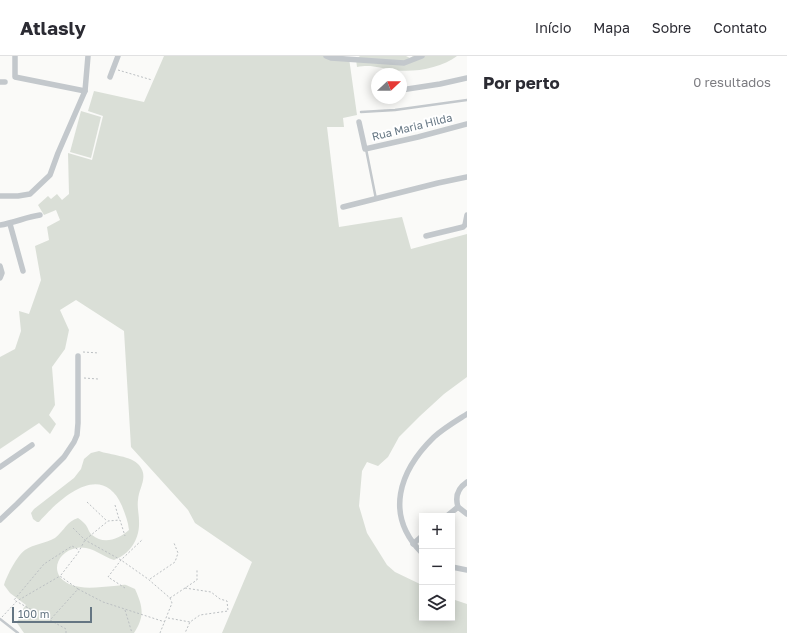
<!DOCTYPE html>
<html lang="pt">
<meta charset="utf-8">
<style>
:root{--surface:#fff;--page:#f2f2f3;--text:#2b2b33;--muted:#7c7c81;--line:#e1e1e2}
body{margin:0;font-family:"Golos Text",sans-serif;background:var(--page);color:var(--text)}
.controls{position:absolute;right:12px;bottom:12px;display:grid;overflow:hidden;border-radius:0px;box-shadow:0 2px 10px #0003}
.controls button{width:36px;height:36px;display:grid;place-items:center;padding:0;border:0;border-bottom:1px solid var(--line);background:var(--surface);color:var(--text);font:20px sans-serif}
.compass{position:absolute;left:371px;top:12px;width:36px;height:36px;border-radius:50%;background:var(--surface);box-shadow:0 2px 10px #0003;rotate:68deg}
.scale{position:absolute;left:12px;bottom:10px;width:80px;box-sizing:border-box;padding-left:4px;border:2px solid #657683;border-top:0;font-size:11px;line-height:14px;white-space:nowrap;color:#657683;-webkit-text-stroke:3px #fff;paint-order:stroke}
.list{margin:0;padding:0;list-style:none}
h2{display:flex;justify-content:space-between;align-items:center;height:52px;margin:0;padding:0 16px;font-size:17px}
h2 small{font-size:13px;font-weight:400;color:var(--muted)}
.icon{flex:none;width:22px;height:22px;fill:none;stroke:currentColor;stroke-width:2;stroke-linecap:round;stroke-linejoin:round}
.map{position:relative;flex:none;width:467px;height:577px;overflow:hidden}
header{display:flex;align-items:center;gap:24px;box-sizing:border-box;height:56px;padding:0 20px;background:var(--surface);border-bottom:1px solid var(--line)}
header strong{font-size:19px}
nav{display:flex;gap:22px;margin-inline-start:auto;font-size:14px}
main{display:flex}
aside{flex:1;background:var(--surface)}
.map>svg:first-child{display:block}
.green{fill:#dadfd7}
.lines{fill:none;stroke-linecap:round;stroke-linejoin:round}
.path{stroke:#bbbfc2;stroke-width:1;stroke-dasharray:2 2;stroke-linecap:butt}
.lane{stroke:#c3c8cc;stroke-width:2.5}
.street{stroke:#c3c8cc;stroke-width:5.5}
.labels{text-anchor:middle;stroke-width:4;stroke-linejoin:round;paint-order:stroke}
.street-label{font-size:11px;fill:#657683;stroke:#fff}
</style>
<header>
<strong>Atlasly</strong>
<nav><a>Início</a><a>Mapa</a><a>Sobre</a><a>Contato</a></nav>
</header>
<main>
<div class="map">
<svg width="467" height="577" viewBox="0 0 467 577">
<rect width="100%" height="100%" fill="#fafaf8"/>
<g class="green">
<polygon points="164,0 343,0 349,2 357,59 343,62 344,71 327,71 339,171 402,161 411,193 467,178 467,321 444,338 420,360 399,381 388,401 378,410 367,406 362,415 359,450 367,477 387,509 395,516 422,529 422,562 452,562 452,543 467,548 467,577 222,577 252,506 195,467 188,454 131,391 124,275 76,244 60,254 69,274 65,293 52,311 55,349 49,359 56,368 50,378 39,367 0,393 0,301 15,293 21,275 19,255 29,258 41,224 35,190 49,184 47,171 60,164 56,154 44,159 38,149 48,140 51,143 57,138 62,144 69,138 68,97 92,104 103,60 88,55 94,35 144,46"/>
<path d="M360 0H406L410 2 413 0H457C441 12 414 17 394 14 380 12 371 8 357 11L356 3Z"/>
<polygon points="81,55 101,61 91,102 70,96"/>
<path d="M99 395C110 399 132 400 139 409 149 421 139 431 138 444 137 451 139 458 139 465 140 483 130 498 114 504 101 500 91 489 77 492 57 495 48 518 69 528 83 534 99 531 114 530 118 530 123 528 126 529 129 530 132 532 135 533 143 551 145 560 134 577H24L17 567 20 557 26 549 10 537 4 529C7 519 17 500 25 494 34 488 46 487 55 482 64 475 67 465 78 462 81 464 83 466 85 468 88 471 89 477 92 479 104 489 119 483 129 474 128 465 125 458 122 450 102 404 60 442 39 466H37L33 463 31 457 34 453 74 422 81 413 84 403 91 397Z"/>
</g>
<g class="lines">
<g class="path">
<polyline points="118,14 152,24"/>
<polyline points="83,296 99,297"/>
<polyline points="84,322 98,323"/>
<polyline points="87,446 107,465"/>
<polyline points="115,449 119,463"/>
<polyline points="73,472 85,484 121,504 148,523 170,542 172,547 160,577"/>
<polyline points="61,519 78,497 85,484 108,465 120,464 125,480"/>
<polyline points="150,523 175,506 178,497 174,487"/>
<polyline points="125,532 108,521 121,504 143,483"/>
<polyline points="185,532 211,536 220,543 227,545 228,555 200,559 190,566 185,577"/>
<polyline points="78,533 103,546 165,566"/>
<polyline points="170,542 197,524 197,514"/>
<polyline points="125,554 132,577"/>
<polyline points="2,561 17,545 60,520 78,533 50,564"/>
<polyline points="168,562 190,566"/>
<polyline points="66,577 66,573 14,544 44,508 72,490 79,494"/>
</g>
<g class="lane">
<polyline points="361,56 395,54 467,44"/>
<polyline points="366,93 376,143"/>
<polyline points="0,563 18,577"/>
</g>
<g class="street">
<polyline points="15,0 15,21 85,35"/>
<polyline points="326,0 331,2 404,7 422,0"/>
<polyline points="110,21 118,0"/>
<polyline points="0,26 5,26"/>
<polyline points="401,34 440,28 467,22"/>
<polyline points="359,66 365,93 418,81 467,68"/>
<polyline points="0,140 18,140 30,138 50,119 58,97 85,35 88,0"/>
<polyline points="343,151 438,127 467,121"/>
<polyline points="10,168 23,215"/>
<path d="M0 169C14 167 26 161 40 159"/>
<polyline points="426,180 463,171 465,169 467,159"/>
<polyline points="0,210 2,217 0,222"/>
<polyline points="0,411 32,389"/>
<path d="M467 426C458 432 455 441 458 451L467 458"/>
<polyline points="447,460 458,451"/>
<polyline points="0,464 17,448 64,401 74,386 77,379 78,367 78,300"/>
<polyline points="413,488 422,480"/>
<path d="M422 497C384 459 399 415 434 381 444 372 456 365 467 358"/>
<polyline points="452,511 467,514"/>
</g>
</g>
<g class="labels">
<g class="street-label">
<text transform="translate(412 71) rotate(-14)" y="4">Rua Maria Hilda</text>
</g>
</g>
</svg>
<div class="controls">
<button>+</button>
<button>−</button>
<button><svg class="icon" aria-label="layers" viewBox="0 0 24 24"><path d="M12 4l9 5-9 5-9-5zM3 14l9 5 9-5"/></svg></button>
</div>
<svg class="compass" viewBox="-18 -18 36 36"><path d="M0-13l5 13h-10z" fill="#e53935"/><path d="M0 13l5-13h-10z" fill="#7c7c81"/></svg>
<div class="scale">100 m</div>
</div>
<aside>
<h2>Por perto<small>0 resultados</small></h2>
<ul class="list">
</ul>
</aside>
</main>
